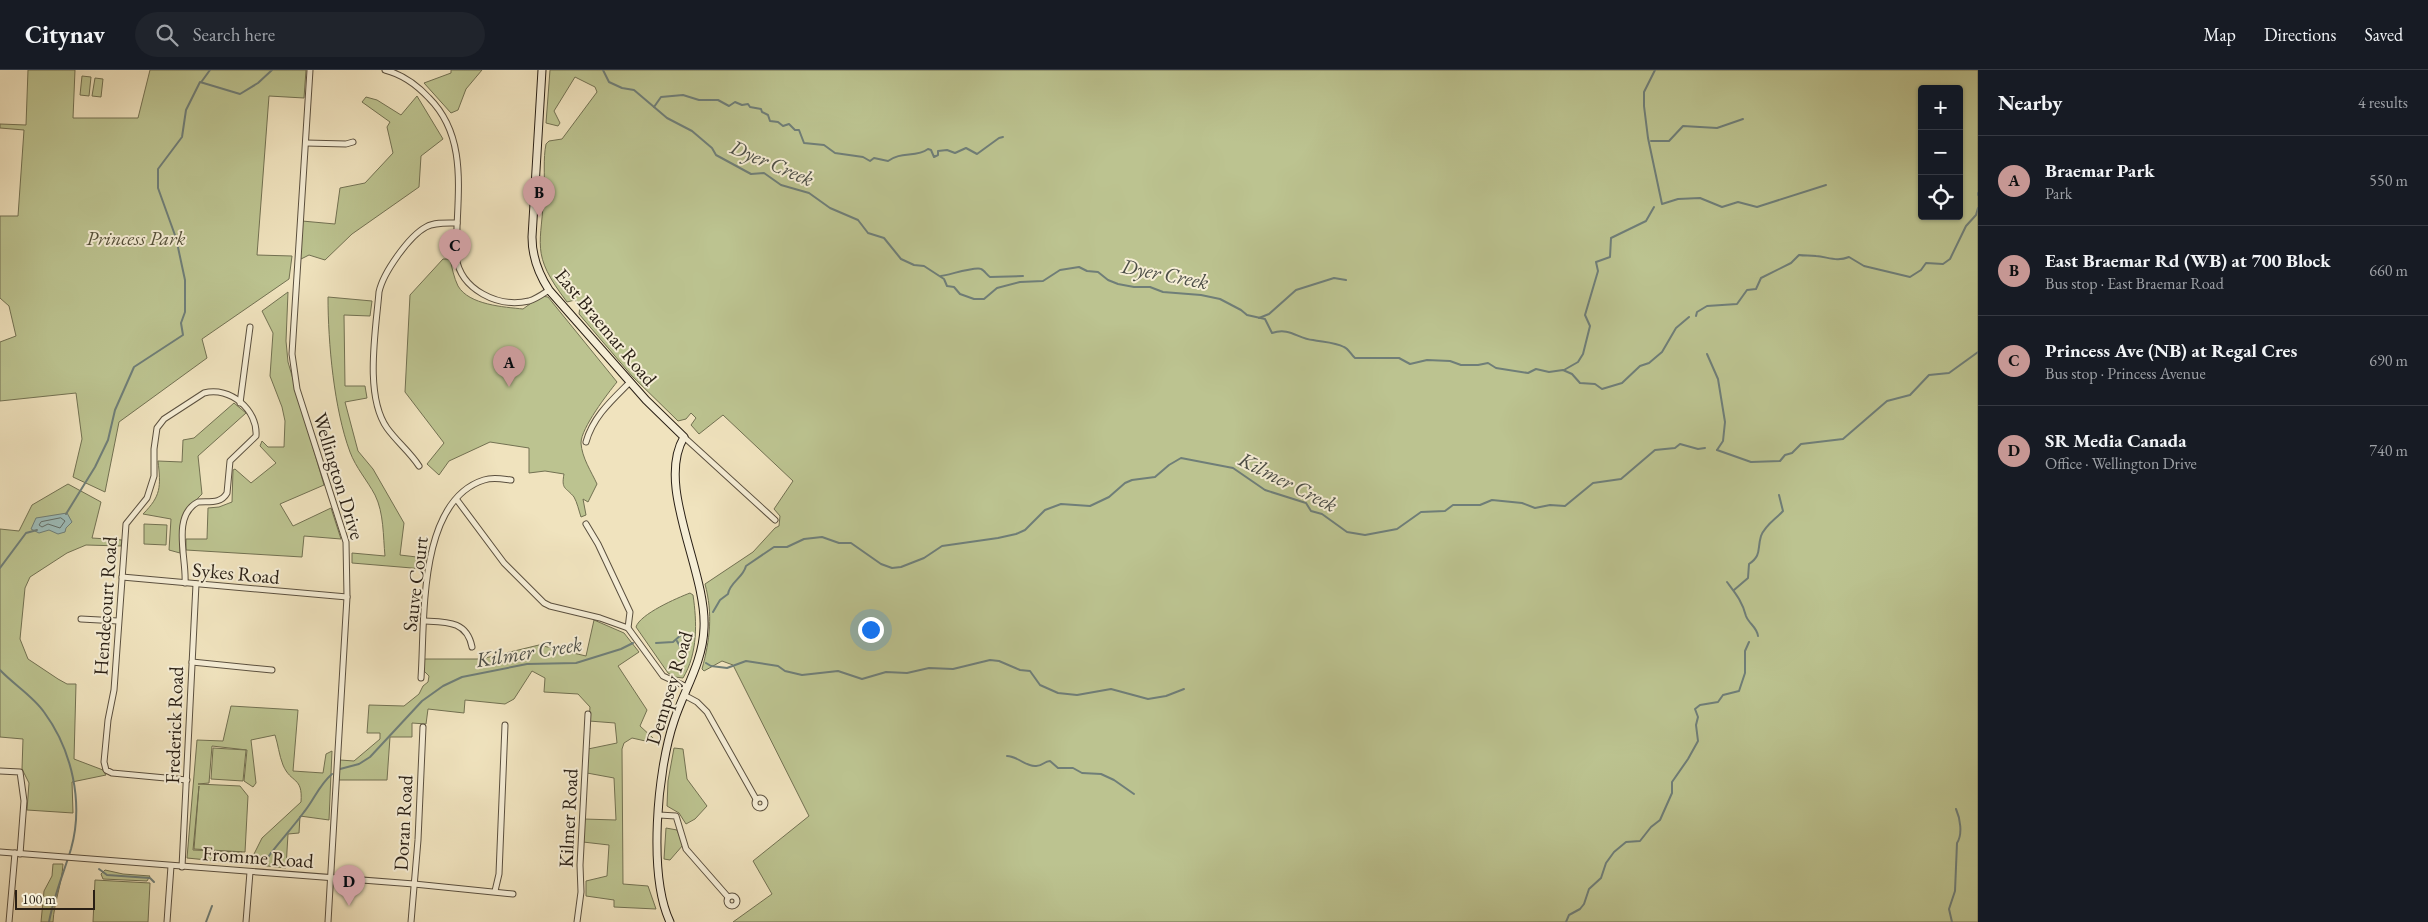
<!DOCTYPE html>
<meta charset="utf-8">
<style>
:root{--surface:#171b24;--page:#20242c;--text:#f1f3f6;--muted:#9ea1a6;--line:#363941;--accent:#c59692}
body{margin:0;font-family:"EB Garamond",serif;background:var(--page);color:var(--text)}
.controls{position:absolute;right:15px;top:15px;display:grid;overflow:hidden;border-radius:5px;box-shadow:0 1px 4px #0004}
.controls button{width:45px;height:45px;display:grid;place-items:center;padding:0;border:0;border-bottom:1px solid var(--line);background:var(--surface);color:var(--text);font:25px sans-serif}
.scale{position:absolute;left:15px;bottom:12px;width:80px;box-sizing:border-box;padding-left:5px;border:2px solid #291f15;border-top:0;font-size:14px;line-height:18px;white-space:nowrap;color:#291f15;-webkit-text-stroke:4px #f5edd5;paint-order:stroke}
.you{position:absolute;left:870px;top:559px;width:18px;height:18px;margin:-12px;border:4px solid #fff;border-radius:50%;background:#1a73e8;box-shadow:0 0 0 8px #1a73e833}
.badge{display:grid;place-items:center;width:32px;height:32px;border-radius:50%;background:var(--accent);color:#111;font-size:16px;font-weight:700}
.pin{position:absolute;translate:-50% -41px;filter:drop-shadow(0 1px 2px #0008)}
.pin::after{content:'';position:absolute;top:26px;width:18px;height:15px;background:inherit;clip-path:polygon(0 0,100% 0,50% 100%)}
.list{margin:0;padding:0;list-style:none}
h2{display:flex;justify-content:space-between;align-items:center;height:65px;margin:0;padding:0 20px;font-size:21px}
h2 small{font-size:16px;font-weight:400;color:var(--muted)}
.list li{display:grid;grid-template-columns:32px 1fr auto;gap:15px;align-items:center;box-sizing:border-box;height:90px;padding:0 20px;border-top:1px solid var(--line)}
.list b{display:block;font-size:19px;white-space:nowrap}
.list p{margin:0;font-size:16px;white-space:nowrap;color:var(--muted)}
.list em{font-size:16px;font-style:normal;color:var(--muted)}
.icon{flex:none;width:28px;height:28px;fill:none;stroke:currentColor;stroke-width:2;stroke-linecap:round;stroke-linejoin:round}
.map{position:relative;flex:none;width:1978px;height:852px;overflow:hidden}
header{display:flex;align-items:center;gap:30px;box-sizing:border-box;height:70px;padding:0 25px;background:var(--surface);border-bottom:1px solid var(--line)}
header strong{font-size:24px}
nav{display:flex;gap:28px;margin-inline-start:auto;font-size:18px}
.search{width:350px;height:45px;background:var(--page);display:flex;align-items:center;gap:12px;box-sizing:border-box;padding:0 18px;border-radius:28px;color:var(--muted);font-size:19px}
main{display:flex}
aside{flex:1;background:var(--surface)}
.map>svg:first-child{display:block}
.green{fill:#bcc390;stroke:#727152;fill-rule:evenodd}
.water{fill:#9dbdba;stroke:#6f7e78}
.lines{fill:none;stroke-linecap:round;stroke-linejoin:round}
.shore{stroke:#636e68;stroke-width:1}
.stream{stroke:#6f7e78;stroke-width:2}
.street-casing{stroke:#5b503f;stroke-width:7}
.secondary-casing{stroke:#291f15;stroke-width:9}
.street{stroke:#f5edd5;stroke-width:5}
.secondary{stroke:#f5edd5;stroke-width:7}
.labels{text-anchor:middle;stroke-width:4;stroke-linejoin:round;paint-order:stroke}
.park-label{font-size:20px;font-style:italic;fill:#55503a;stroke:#f5edd5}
.street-label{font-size:20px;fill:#291f15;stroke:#f5edd5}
.water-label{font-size:21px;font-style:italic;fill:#4c4e47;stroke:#f5edd5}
</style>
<header>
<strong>Citynav</strong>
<div class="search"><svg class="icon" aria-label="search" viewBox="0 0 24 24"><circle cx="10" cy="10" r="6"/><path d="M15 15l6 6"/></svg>Search here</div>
<nav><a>Map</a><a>Directions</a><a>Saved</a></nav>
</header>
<main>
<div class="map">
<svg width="1978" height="852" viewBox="0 0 1978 852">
<rect width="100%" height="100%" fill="#f0e3be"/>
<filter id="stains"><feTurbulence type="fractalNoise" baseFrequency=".004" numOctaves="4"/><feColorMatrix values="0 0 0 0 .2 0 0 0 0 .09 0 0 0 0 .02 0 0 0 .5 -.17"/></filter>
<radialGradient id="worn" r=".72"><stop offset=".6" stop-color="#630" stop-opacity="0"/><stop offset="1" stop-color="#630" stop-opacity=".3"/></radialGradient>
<g class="green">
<polygon points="28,0 75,0 73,48 138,48 150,0 306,0 304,28 269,26 257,185 292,186 289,209 202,269 207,288 119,352 105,422 73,407 82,369 76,323 0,331 0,272 16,266 9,236 0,228 0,146 18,146 24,60 0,58 0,54 26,55"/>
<polygon points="451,0 482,0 466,19 458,40 451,43 424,13 451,3"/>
<path d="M550 0H1978V852H733L772 824 753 791 809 746 733 595 722 591 704 601 702 599C710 570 713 544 705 514L753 482 775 458 779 456 780 446 774 439 793 411 723 345 699 364 691 355 696 348 691 343 686 349 678 351 632 306 579 244 580 236 575 230 567 232C529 182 542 176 544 120 545 105 543 89 546 74L549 71 562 69 597 22 595 17 575 7 554 41 560 53 558 56 546 53ZM1922 19H1959V146H1922Z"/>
<polygon points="82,6 91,7 89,26 80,25"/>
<polygon points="95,8 103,9 101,27 92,26"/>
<polygon points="417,26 443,69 421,86 419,117 352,164 325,190 309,185 299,190 302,151 335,154 340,118 365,113 393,83 387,57 390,52 362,32 366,27 377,30 401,45"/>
<path d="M443 189H450C452 198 454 208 458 216 469 235 504 237 523 239L541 226 548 227 617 312C608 323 581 358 581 373 582 388 591 401 597 414L588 432 583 429 586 445 581 447C579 441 577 432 574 427 566 417 561 420 564 404L545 401 529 403V378L490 372 449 391 439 405 427 394 444 373 405 322 410 225Z"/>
<polygon points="288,222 286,271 288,292 324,415 280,434 293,456 331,438 341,469 304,466 302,487 186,480 186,469 207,469 208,438 219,437 232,432 233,400 235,399 251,413 276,393 260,376 262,371 268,377 284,377 285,351 282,337 270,306 273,263 262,241"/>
<path d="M328 227 372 231 370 246 344 245 345 316H365L367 328 345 332 358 381 373 399 404 453 400 485 425 488 424 499 352 493V483L385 486C383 466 384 443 375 425 367 410 356 398 350 382 334 339 328 273 328 227Z"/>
<path d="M234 333 246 343 198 386 202 424C178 448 181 450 180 483L169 480 171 449 143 444C161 426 161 417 158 391L182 392 183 370 194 368Z"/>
<polygon points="68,414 101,432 92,468 122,470 121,476 86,475 67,483 30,507 25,518 20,569 28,589 58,609 67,614 76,614 74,689 103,700 106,705 72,712 73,743 27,740 29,713 22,699 23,669 0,667 0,459 19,461 32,435"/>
<polygon points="144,454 167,455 166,475 144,474"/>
<path d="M690 523 693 525C697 552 698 583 683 608L675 607 668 603 636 557C640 544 677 528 690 523Z"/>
<polygon points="594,550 624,563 639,582 618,596 647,640 640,656 653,668 650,672 632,668 624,673 622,679 623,814 648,816 656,839 614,837 614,830 586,826 586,811 607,806 609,775 583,772 584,749 616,750 614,708 587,703 588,679 617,673 615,653 589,651 590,637 578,624 544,622 545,608 532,601 514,629 505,634 465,630 464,643 428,639 426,654 412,653 412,667 390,667 387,710 339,710 340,690 354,691 380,669 380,663 367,663 369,635 404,636 419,624 423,616 428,612 429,606 424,601 424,589 481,589 539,575 586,586"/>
<path d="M231 636 298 640 293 701 323 703 326 684 332 681 329 750 300 746 299 763 288 764 286 798 249 794 262 768 301 732C303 706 291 714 283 695 279 685 278 674 275 665L251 670 256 713 253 717 244 711 247 680 212 676 209 713 198 714 240 716 248 726 245 782 194 779 199 716 193 780 242 782 237 793 187 788 197 670 223 671Z"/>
<polygon points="213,678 246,680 243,711 211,709"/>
<polygon points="674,678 683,679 687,709 707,736 695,749 686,754 679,743 667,736 668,711"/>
<polygon points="666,758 677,760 683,775 670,790 664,789"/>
<path d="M53 794H63C62 814 54 832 53 852H41L44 821 52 806Z"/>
<polygon points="105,800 123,804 150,806 147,811 103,809 101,804"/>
<polygon points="95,810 150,813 148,852 93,852"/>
</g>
<polygon class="water" points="67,443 72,452 66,458 65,462 58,464 49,460 39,463 31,459 36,448"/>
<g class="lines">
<polygon class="shore" points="61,448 65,451 60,458 48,454 42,457 39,455 41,452"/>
<g class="stream">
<path d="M603 0 609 12 622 18 634 20 667 48 692 61 712 78 716 85 751 104 764 103 781 115 809 123 830 138 858 150 868 163 884 168 901 189 914 195 924 196 944 209 947 216 954 217 960 224 974 229H984L997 218 1020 212 1043 211 1060 200 1079 197 1087 201 1098 202 1108 210 1118 214 1134 217H1150L1163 222 1201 225 1220 229 1241 240 1247 245 1265 249 1272 263C1290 257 1298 269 1313 270 1323 272 1335 272 1344 277 1349 279 1351 285 1355 288H1399L1410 294 1427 290 1450 291 1461 295H1478L1488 293 1496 298 1528 303 1536 299 1549 302 1563 300 1572 304 1580 313 1595 314 1602 319 1622 313 1640 296 1649 293 1662 282 1676 258 1689 247"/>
<polyline points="1655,0 1644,22 1644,36 1648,68 1662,134 1678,129 1700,128 1722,137 1738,132 1757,137 1826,115"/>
<polyline points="202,11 210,0"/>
<path d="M654 37 661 27 683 25 699 30H718L729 36 735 32 742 35 748 34 750 37 761 39 762 42 768 45 770 51 778 52 783 56 789 54 795 60H799L804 73 824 75 835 83 863 87 870 91 874 88 888 91C901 81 916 88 928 79L931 80 934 87 938 85V81L947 80 955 83 966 78 977 84 999 68 1003 67"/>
<polyline points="1651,71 1669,71 1683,56 1717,58 1743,49"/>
<polyline points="1978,123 1978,125"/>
<path d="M941 206C949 205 976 196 981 199 984 200 987 205 990 207L1023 206"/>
<path d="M1696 246 1697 242 1707 236 1737 234 1747 220 1756 219 1761 208 1791 193 1799 185C1805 186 1810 185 1816 186 1828 187 1837 192 1849 187L1864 196 1910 207 1921 200 1926 193 1943 194 1950 189 1966 156 1976 145 1978 138"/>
<polyline points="1259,248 1269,244 1296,220 1334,208 1346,210"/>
<polyline points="1707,284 1718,309 1725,352 1723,371 1717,380"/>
<polyline points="1564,300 1578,292 1583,284 1590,256 1585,245 1598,201 1596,192 1610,187 1611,168 1646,151 1654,137"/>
<polyline points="1717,380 1751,392 1780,391 1785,385 1792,383 1801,374 1843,369 1887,331 1910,325 1929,305 1949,303 1978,282"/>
<polyline points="66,444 95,397 108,370 115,340 134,297 183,265 181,253 185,242 185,210 176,168 158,118 158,99 182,67 186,40 200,12 240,24 258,13 272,0"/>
<polyline points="0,498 26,463 37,460"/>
<path d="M1727 512C1736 524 1742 531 1746 546 1749 554 1757 557 1758 566"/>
<path d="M1734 520 1748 508 1749 494C1762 485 1757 479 1761 466 1765 455 1776 449 1783 441L1779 425"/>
<path d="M713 542 720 530 728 524C730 512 743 508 746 496L774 477H787L804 469 822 467 839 473H851L881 494 892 498 901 497 924 488 942 476 998 468 1016 464 1025 460 1045 440 1061 434 1090 436 1109 427 1125 413 1132 410 1155 407 1169 395 1181 388 1233 398 1265 420 1306 433 1311 441 1322 444 1347 462 1365 465 1397 459 1421 442 1445 441 1453 435H1480L1492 430 1522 433 1535 438 1550 435 1565 436 1593 413 1621 409 1655 380 1675 378 1680 374 1698 379 1705 378"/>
<polyline points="677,571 684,584"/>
<polyline points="656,573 673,572 681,565 688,563"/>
<polyline points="706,593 711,596 727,598 746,591 778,596 785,601 802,605 838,601 862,609 886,602 907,603 929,598 953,599 990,590 999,591 1020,600 1030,601 1040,615 1058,623 1077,625 1111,619 1148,629 1166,626 1184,619"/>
<path d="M0 600C13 614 33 626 44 642 72 680 84 733 71 779 63 805 54 825 49 852"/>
<path d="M1007 686C1017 686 1025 696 1035 696 1042 697 1044 691 1050 691L1058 698H1073L1082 703 1101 704 1114 710 1134 724"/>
<polyline points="340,699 359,694 370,687 422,631 443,616 462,607 527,594 576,593 621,579 633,573"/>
<path d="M263 794C275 776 291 760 304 742 314 730 319 715 332 704"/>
<polyline points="99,799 107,805 150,808 154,812"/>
<polyline points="206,852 212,836"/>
<polyline points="1566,852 1569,845 1580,839 1584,834 1589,819 1601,808 1606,793 1614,782 1626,772 1640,771 1651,757 1660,750 1672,723 1672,712 1688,689 1698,671 1696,655 1698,647 1695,639 1700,635 1718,632 1723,625 1739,621 1745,603 1745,581 1749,572"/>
<path d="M1952 852 1949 839 1955 821 1957 773C1963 764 1960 748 1956 739"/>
</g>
<defs>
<g id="street">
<polyline points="310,0 292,284 297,319 346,472 347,527 328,852"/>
<path d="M385 0C401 4 417 15 429 28 464 63 459 111 457 157 457 166 454 178 456 187 461 220 498 238 529 231 536 229 543 224 549 220"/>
<polyline points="306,73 346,74 353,72"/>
<polyline points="240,333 250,257"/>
<polyline points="684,367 775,450"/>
<path d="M586 372C593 347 611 331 629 313"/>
<path d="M419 396C410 382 397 372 387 358 364 325 376 260 379 222 383 203 409 166 426 157 435 152 447 153 457 153"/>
<polyline points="457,430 504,493 544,533 550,536 600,548 628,558 663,606 687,617"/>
<polyline points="586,454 598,474 630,542 628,558"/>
<polyline points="122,507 347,527"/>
<path d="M185 513C187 489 171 446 198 432 209 431 221 434 227 423L230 391 256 366C258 340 230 316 204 323L164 349 157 358 154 379V406L147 428 126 454 114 620 108 650 104 692 106 700 112 703 187 710"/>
<polyline points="81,549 118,551"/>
<path d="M425 551C447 552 467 551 472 577"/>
<polyline points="192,592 272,600"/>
<path d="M421 608C425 552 417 431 484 410 493 407 502 409 511 410"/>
<polyline points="684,625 697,632 707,642 756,729"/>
<polyline points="0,701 20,702 24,731 20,784"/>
<circle cx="760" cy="733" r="5"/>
<polyline points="659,745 676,746 686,779 728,827"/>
<polyline points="0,782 414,814 513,824"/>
<polyline points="182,797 196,514"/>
<polyline points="495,821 499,804 505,655"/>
<circle cx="732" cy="831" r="5"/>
<polyline points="9,852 15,783"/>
<polyline points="167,852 171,796"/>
<polyline points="246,852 250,802"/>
<polyline points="411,852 418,770 423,657"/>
<polyline points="577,852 581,822 580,795 588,644"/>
</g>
<path id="secondary" d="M542 0 532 167C532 186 538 203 549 220L646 330 684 367C655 416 707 501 704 558 703 592 684 620 674 651 657 701 648 805 670 852"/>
</defs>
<use href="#street" class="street-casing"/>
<use href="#secondary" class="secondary-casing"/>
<use href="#street" class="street"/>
<use href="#secondary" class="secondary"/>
</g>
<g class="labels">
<g class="park-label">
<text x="136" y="175">Princess Park</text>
</g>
<g class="street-label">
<text transform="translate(606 257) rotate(50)" y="7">East Braemar Road</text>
<text transform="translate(339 406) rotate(73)" y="7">Wellington Drive</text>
<text transform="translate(236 503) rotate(5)" y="7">Sykes Road</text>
<text transform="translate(415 514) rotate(-83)" y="7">Sauve Court</text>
<text transform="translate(105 536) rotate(-86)" y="7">Hendecourt Road</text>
<text transform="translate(669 618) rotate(-73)" y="7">Dempsey Road</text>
<text transform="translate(174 655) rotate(-88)" y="7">Frederick Road</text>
<text transform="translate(568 748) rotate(-87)" y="7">Kilmer Road</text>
<text transform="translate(403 753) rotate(-87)" y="7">Doran Road</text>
<text transform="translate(258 787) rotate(4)" y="7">Fromme Road</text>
</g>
<g class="water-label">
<text transform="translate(772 93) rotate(23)" y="7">Dyer Creek</text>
<text transform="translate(1165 204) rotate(11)" y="7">Dyer Creek</text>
<text transform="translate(1288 412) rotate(27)" y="7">Kilmer Creek</text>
<text transform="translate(529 582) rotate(-9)" y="7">Kilmer Creek</text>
</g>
</g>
<rect width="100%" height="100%" filter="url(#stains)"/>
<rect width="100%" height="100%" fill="url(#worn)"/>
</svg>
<div class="controls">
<button>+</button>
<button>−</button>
<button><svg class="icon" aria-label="locate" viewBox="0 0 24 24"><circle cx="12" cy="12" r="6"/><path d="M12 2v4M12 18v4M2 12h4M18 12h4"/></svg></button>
</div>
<div class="scale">100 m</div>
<div class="you"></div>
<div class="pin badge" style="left:509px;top:317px">A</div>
<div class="pin badge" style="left:539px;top:147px">B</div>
<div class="pin badge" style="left:455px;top:200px">C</div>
<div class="pin badge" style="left:349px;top:836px">D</div>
</div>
<aside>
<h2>Nearby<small>4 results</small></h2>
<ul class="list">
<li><span class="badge">A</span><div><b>Braemar Park</b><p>Park</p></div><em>550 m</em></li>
<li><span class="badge">B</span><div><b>East Braemar Rd (WB) at 700 Block</b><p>Bus stop · East Braemar Road</p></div><em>660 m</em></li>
<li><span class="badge">C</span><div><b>Princess Ave (NB) at Regal Cres</b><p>Bus stop · Princess Avenue</p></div><em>690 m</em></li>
<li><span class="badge">D</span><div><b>SR Media Canada</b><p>Office · Wellington Drive</p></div><em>740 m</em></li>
</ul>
</aside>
</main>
